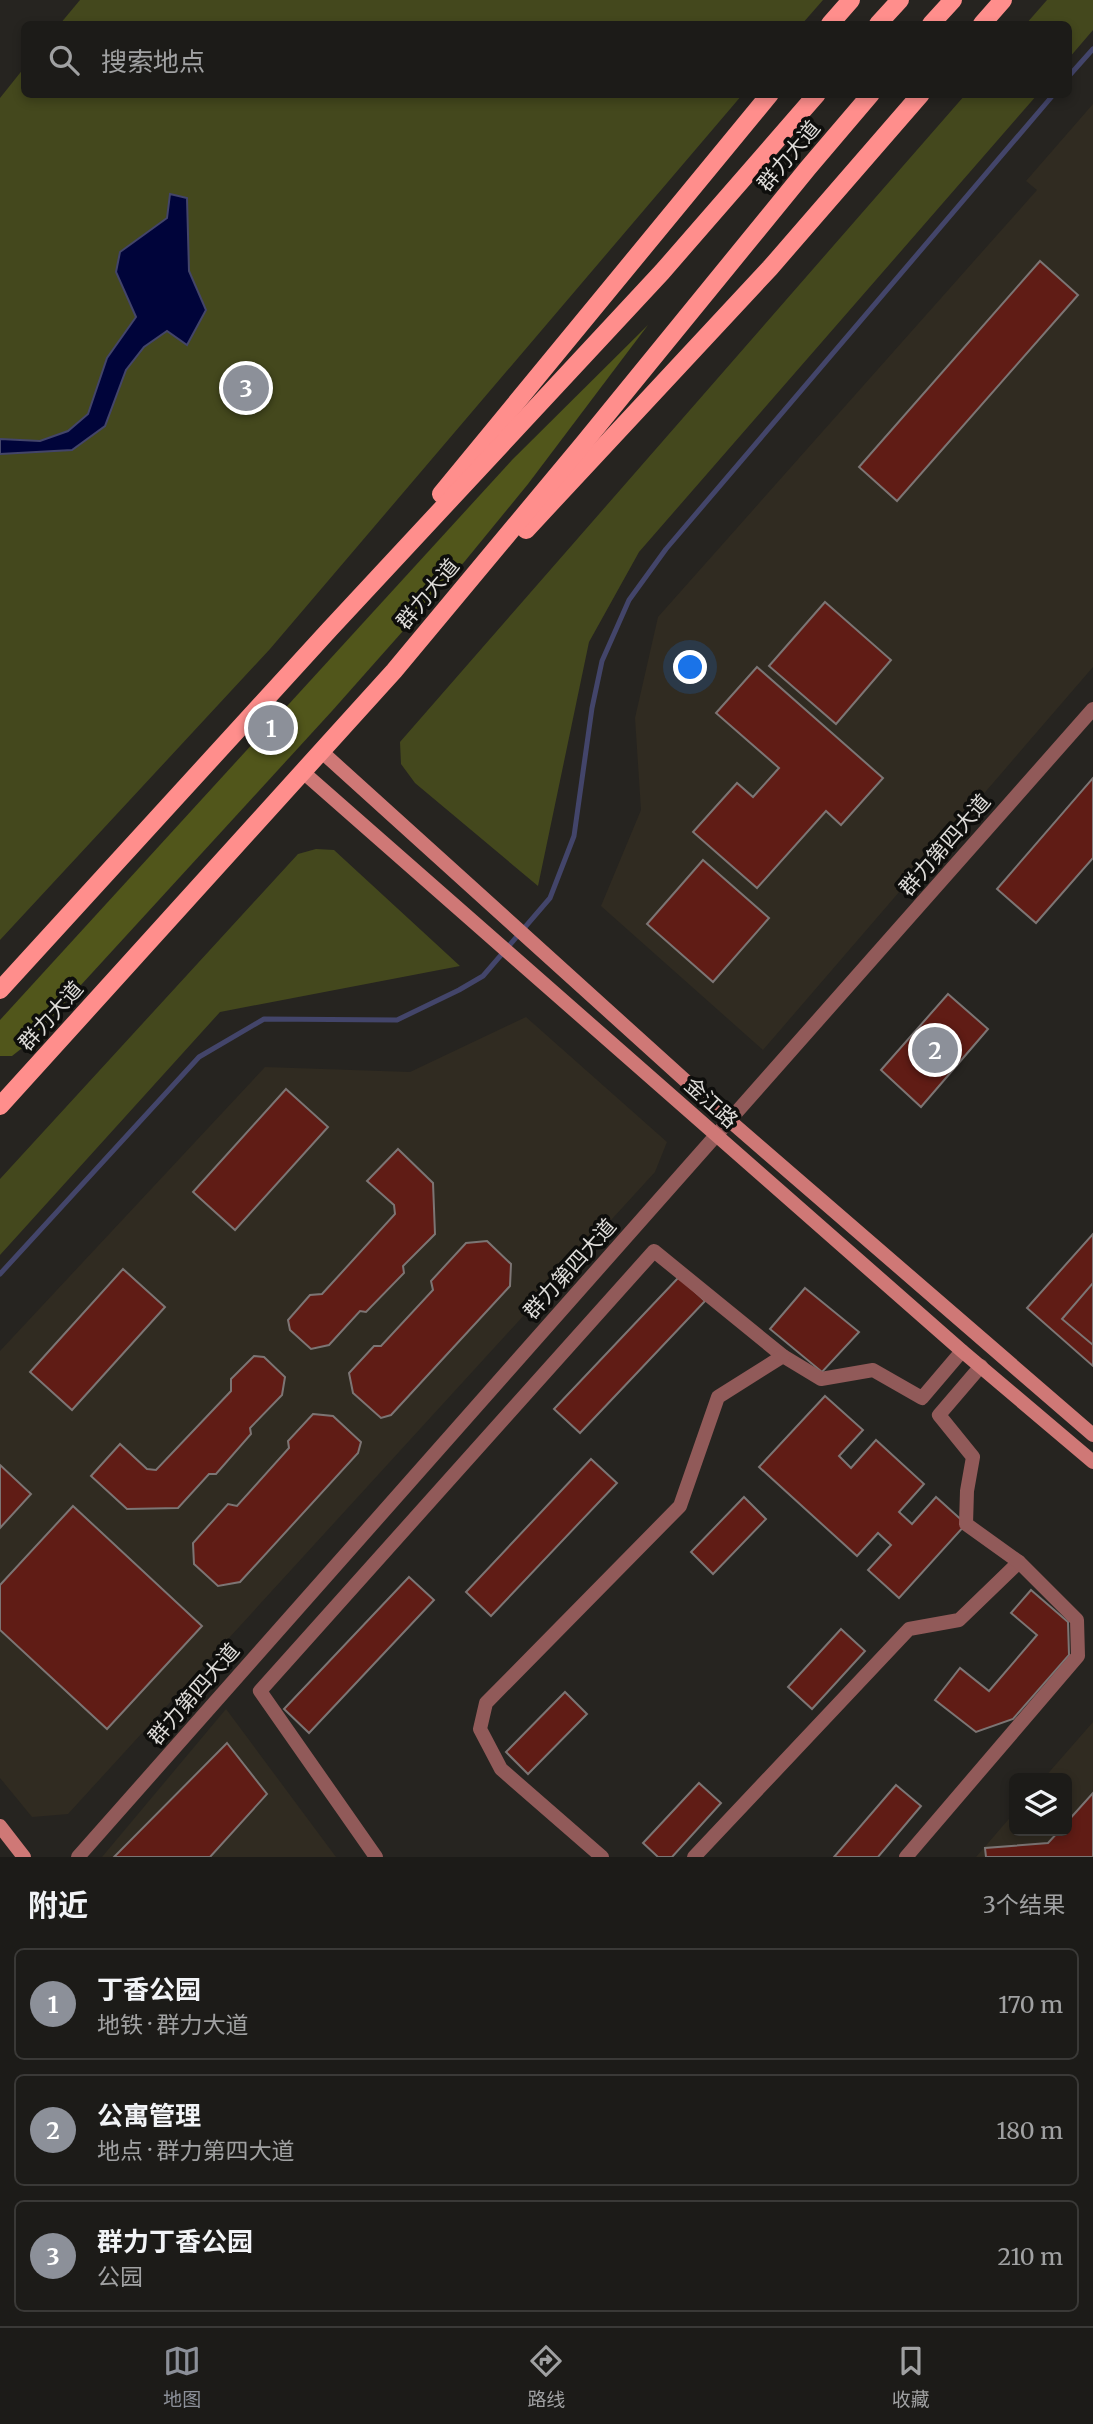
<!DOCTYPE html>
<html lang="zh">
<meta charset="utf-8">
<style>
:root{--surface:#1c1b18;--page:#252421;--text:#f1f3f6;--muted:#a0a1a2;--line:#3a3937;--accent:#8c9099}
body{margin:0;font-family:Merriweather,"Noto Sans SC",serif;background:var(--page);color:var(--text)}
.controls{position:absolute;right:21px;bottom:21px;display:grid;overflow:hidden;border-radius:10px;box-shadow:0 4px 10px #0003}
.controls button{width:63px;height:63px;display:grid;place-items:center;padding:0;border:0;border-bottom:2px solid var(--line);background:var(--surface);color:var(--text);font:35px sans-serif}
.you{position:absolute;left:691px;top:668px;width:24px;height:24px;margin:-18px;border:5px solid #fff;border-radius:50%;background:#1a73e8;box-shadow:0 0 0 10px #1a73e833}
.badge{display:grid;place-items:center;width:46px;height:46px;border-radius:50%;background:var(--accent);color:#fff;font-size:23px;font-weight:700}
.pin{position:absolute;translate:-50% -50%;border:4px solid #fff;box-shadow:0 2px 7px #0006}
.list{margin:0;padding:0;list-style:none}
h2{display:flex;justify-content:space-between;align-items:center;height:91px;margin:0;padding:0 28px;font-size:30px}
h2 small{font-size:23px;font-weight:400;color:var(--muted)}
.list li{display:grid;grid-template-columns:46px 1fr auto;gap:21px;align-items:center;box-sizing:border-box;height:112px;margin:0 14px 14px;padding:0 14px;border:2px solid var(--line);border-radius:10px}
.list b{display:block;font-size:26px;white-space:nowrap}
.list p{margin:0;font-size:23px;white-space:nowrap;color:var(--muted)}
.list em{font-size:23px;font-style:normal;color:var(--muted)}
.icon{flex:none;width:38px;height:38px;fill:none;stroke:currentColor;stroke-width:2;stroke-linecap:round;stroke-linejoin:round}
.map{position:relative;flex:none;width:1093px;height:1857px;overflow:hidden}
.search{position:absolute;background:var(--surface);box-shadow:0 4px 10px #0003;left:21px;right:21px;top:21px;height:77px;display:flex;align-items:center;gap:18px;box-sizing:border-box;padding:0 24px;border-radius:10px;color:var(--muted);font-size:26px}
.sheet{height:469px;background:var(--surface)}
nav{display:flex;justify-content:space-around;align-items:center;box-sizing:border-box;height:98px;border-top:2px solid var(--line);background:var(--surface);font-size:19px;color:var(--muted)}
nav a{display:grid;justify-items:center;gap:4px}
nav .on{color:var(--accent)}
.map>svg:first-child{display:block}
.built{fill:#302b21}
.green{fill:#44481d}
.forest{fill:#51561b}
.water{fill:#00043a;stroke:#43456a;stroke-width:2}
.lines{fill:none;stroke-linecap:round;stroke-linejoin:round}
.stream{stroke:#43456a;stroke-width:5}
.building{fill:#601c15;stroke:#7c7574;stroke-width:2}
.street{stroke:#915a59;stroke-width:14}
.secondary{stroke:#cf7876;stroke-width:14}
.primary{stroke:#ff8e8c;stroke-width:18}
.labels{text-anchor:middle;stroke-width:7;stroke-linejoin:round;paint-order:stroke}
.street-label{font-size:21px;fill:#dedcd9;stroke:#0e0e0c}
</style>
<div class="map">
<svg width="1093" height="1857" viewBox="0 0 1093 1857">
<rect width="100%" height="100%" fill="#262420"/>
<g class="built">
<polygon points="1093,104 1093,667 763,1050 601,906 641,810 635,718 658,617 1037,190 1026,181"/>
<polygon points="526,1017 667,1142 655,1172 68,1814 32,1817 0,1778 0,1351 265,1067 410,1072"/>
<polygon points="226,1709 336,1857 102,1857"/>
<polygon points="1093,1722 1093,1857 976,1857 1014,1813 1014,1831 1067,1831 1067,1778 1044,1778"/>
</g>
<g class="green">
<polygon points="80,0 823,0 802,24 60,24"/>
<polygon points="1047,0 1093,0 1093,30 1069,58 1068,24 1026,24"/>
<polygon points="24,68 24,94 742,95 270,649 0,940 0,98"/>
<polygon points="965,95 1037,95 639,552 589,642 538,886 415,783 401,764 400,742"/>
<polygon points="316,849 334,850 460,966 220,1012 0,1255 0,1179 298,854"/>
</g>
<polygon class="forest" points="648,325 528,484 465,561 332,711 26,1045 12,1056 0,1056 0,1020 512,460"/>
<polygon class="water" points="170,194 187,198 189,271 206,310 187,345 167,331 144,347 126,370 105,426 72,450 0,454 0,439 40,441 68,431 88,414 107,358 136,317 116,272 120,252 167,218"/>
<g class="lines">
<g class="stream">
<polyline points="1068,77 1093,49"/>
<polyline points="0,1274 199,1057 264,1019 397,1020 459,990 483,976 550,898 574,836 592,708 602,661 629,600 666,549 1054,94"/>
</g>
</g>
<g class="building">
<polygon points="1040,261 1078,295 897,501 859,467"/>
<polygon points="825,602 891,660 836,724 769,666"/>
<polygon points="757,667 883,778 841,825 826,811 757,888 693,832 737,783 753,797 779,768 716,713"/>
<polygon points="1093,778 1093,858 1036,923 997,889"/>
<polygon points="703,860 769,918 713,982 647,924"/>
<polygon points="948,994 988,1029 921,1107 881,1070"/>
<polygon points="286,1089 328,1127 235,1230 193,1192"/>
<polygon points="398,1149 433,1183 435,1234 403,1266 404,1273 366,1312 360,1311 329,1345 311,1349 290,1330 288,1320 310,1295 322,1294 395,1214 394,1205 367,1181"/>
<polygon points="1093,1234 1093,1366 1027,1308"/>
<polygon points="487,1241 511,1264 510,1286 391,1415 381,1418 353,1393 349,1373 374,1346 381,1346 433,1290 431,1281 466,1243"/>
<polygon points="123,1269 165,1307 72,1410 30,1372"/>
<polygon points="679,1277 705,1301 580,1433 554,1409"/>
<polygon points="1093,1283 1093,1345 1062,1319"/>
<polygon points="805,1288 859,1332 822,1372 770,1329"/>
<polygon points="254,1356 264,1357 285,1377 282,1395 250,1428 251,1434 216,1474 209,1474 178,1508 127,1509 91,1476 120,1444 147,1469 156,1470 231,1391 231,1379"/>
<polygon points="825,1396 863,1430 839,1456 851,1468 876,1440 924,1484 899,1512 912,1524 936,1497 966,1524 899,1598 868,1570 891,1545 878,1533 857,1556 759,1467"/>
<polygon points="313,1414 333,1416 361,1442 358,1453 240,1582 218,1586 194,1564 193,1543 228,1504 237,1506 289,1448 288,1441"/>
<polygon points="591,1459 617,1483 491,1616 466,1592"/>
<polygon points="0,1465 31,1494 0,1528"/>
<polygon points="744,1497 766,1519 713,1574 691,1552"/>
<polygon points="73,1506 202,1626 107,1729 0,1630 0,1585"/>
<polygon points="409,1577 434,1600 309,1733 284,1709"/>
<polygon points="1031,1590 1068,1622 1069,1655 1013,1719 976,1732 935,1700 960,1668 989,1691 1037,1635 1011,1613"/>
<polygon points="841,1629 865,1651 812,1709 788,1687"/>
<polygon points="565,1692 587,1714 528,1774 506,1752"/>
<polygon points="227,1743 267,1794 210,1857 114,1857"/>
<polygon points="699,1783 721,1803 672,1857 658,1857 643,1843"/>
<polygon points="896,1785 921,1806 878,1857 834,1857"/>
<polygon points="1093,1793 1093,1857 986,1857 985,1848 1048,1843 1059,1831 1067,1831 1067,1822"/>
</g>
<g class="lines">
<g class="street">
<polyline points="78,1857 1093,709"/>
<polyline points="376,1857 260,1691 654,1251 783,1356 821,1379 873,1370 922,1398 962,1351"/>
<polyline points="602,1857 501,1769 480,1729 486,1703 680,1506 718,1397 783,1356"/>
<polyline points="694,1857 909,1629 959,1620 1019,1562"/>
<polyline points="906,1857 1078,1656 1077,1620 1019,1562 966,1524 967,1491 973,1457 939,1415 981,1366"/>
</g>
<g class="secondary">
<polyline points="322,752 730,1121 1093,1435"/>
<polyline points="303,772 962,1351 1093,1462"/>
<polyline points="0,1826 24,1857"/>
</g>
<g class="primary">
<polyline points="830,24 851,0"/>
<polyline points="878,24 900,0"/>
<polyline points="931,24 953,0"/>
<polyline points="982,24 1003,0"/>
<polyline points="441,494 770,94"/>
<polyline points="526,530 770,268 921,94"/>
<polyline points="0,990 329,630 662,272 817,94"/>
<polyline points="0,1106 394,671 583,444 808,168 871,94"/>
</g>
</g>
<g class="labels">
<g class="street-label">
<text transform="translate(789 156) rotate(-50)" y="7">群力大道</text>
<text transform="translate(428 594) rotate(-50)" y="7">群力大道</text>
<text transform="translate(945 845) rotate(-49)" y="7">群力第四大道</text>
<text transform="translate(51 1016) rotate(-48)" y="7">群力大道</text>
<text transform="translate(711 1103) rotate(42)" y="7">金江路</text>
<text transform="translate(570 1269) rotate(-48)" y="7">群力第四大道</text>
<text transform="translate(194 1694) rotate(-49)" y="7">群力第四大道</text>
</g>
</g>
</svg>
<div class="controls">
<button><svg class="icon" aria-label="layers" viewBox="0 0 24 24"><path d="M12 4l9 5-9 5-9-5zM3 14l9 5 9-5"/></svg></button>
</div>
<div class="you"></div>
<div class="pin badge" style="left:271px;top:728px">1</div>
<div class="pin badge" style="left:935px;top:1050px">2</div>
<div class="pin badge" style="left:246px;top:388px">3</div>
<div class="search"><svg class="icon" aria-label="search" viewBox="0 0 24 24"><circle cx="10" cy="10" r="6"/><path d="M15 15l6 6"/></svg>搜索地点</div>
</div>
<section class="sheet">
<h2>附近<small>3个结果</small></h2>
<ul class="list">
<li><span class="badge">1</span><div><b>丁香公园</b><p>地铁 · 群力大道</p></div><em>170 m</em></li>
<li><span class="badge">2</span><div><b>公寓管理</b><p>地点 · 群力第四大道</p></div><em>180 m</em></li>
<li><span class="badge">3</span><div><b>群力丁香公园</b><p>公园</p></div><em>210 m</em></li>
</ul>
</section>
<nav>
<a class="on"><svg class="icon" aria-label="map" viewBox="0 0 24 24"><path d="M3 6l6-2 6 2 6-2v14l-6 2-6-2-6 2zM9 4v14M15 6v14"/></svg>地图</a>
<a><svg class="icon" aria-label="directions" viewBox="0 0 24 24"><path d="M12 3l9 9-9 9-9-9zM9 14v-3h6M13 9l2 2-2 2"/></svg>路线</a>
<a><svg class="icon" aria-label="saved" viewBox="0 0 24 24"><path d="M7 4h10v16l-5-4-5 4z"/></svg>收藏</a>
</nav>
